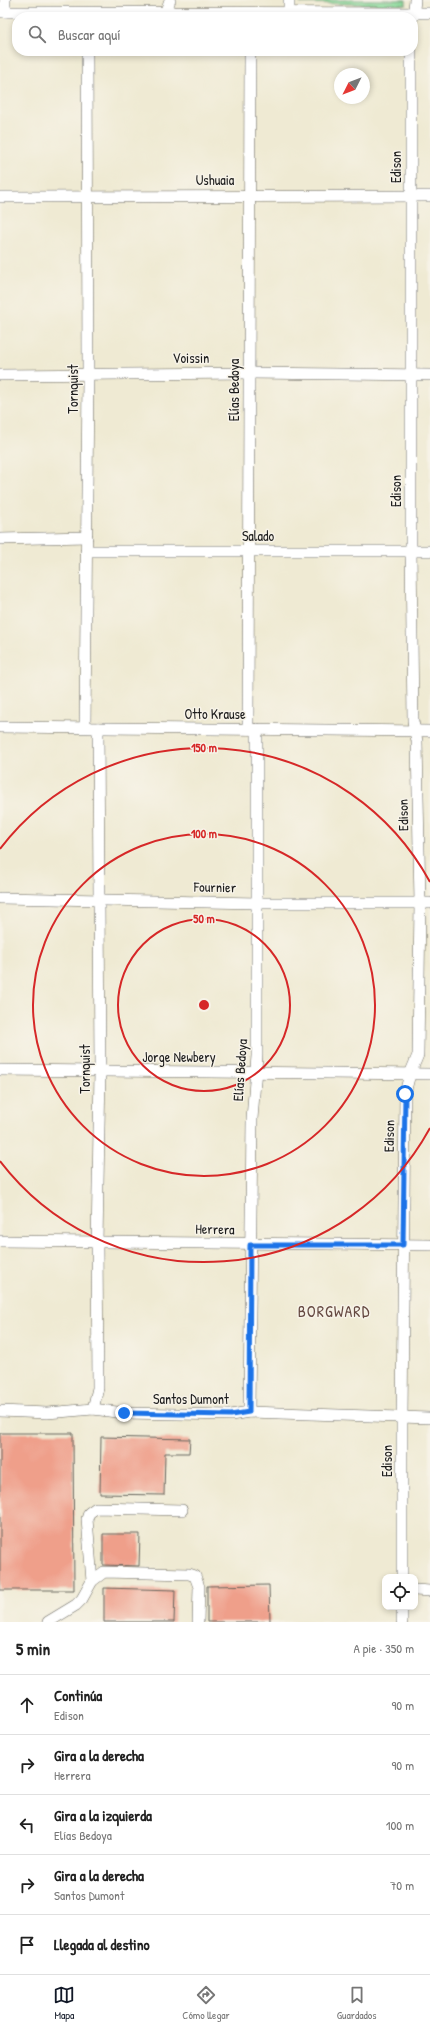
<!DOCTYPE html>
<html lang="es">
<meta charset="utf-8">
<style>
:root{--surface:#fff;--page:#f6f6f6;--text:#222;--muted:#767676;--line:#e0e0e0;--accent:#111827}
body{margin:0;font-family:"Patrick Hand",sans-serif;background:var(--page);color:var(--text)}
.controls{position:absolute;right:12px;bottom:12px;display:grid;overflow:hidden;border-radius:8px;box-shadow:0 2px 6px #0003}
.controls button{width:36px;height:36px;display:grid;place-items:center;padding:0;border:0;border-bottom:1px solid var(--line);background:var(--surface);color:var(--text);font:20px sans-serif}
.compass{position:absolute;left:334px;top:68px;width:36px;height:36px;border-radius:50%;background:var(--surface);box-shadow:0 2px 6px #0003;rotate:228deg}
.stop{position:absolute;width:12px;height:12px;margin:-9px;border:3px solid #1a73e8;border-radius:50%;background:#fff}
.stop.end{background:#1a73e8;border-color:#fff;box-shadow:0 1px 4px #0008}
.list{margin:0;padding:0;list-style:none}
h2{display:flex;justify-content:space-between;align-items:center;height:52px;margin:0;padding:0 16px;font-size:17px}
h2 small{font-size:13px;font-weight:400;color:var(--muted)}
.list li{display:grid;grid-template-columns:26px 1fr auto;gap:12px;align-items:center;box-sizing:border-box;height:60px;padding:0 16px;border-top:1px solid var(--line)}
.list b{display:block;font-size:15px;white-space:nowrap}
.list p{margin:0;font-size:13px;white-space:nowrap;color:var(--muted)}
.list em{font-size:13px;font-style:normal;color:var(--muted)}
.icon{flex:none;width:22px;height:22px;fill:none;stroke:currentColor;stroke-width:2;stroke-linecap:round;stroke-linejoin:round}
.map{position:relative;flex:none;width:430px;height:1622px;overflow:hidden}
.search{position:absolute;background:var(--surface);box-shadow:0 2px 6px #0003;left:12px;right:12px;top:12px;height:44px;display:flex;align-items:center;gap:10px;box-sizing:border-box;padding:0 14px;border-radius:16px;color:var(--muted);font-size:15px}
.sheet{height:352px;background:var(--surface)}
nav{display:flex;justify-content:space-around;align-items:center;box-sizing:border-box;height:56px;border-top:1px solid var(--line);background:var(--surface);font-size:11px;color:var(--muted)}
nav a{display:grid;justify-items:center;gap:2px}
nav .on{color:var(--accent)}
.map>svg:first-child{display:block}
.green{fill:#89da9a;stroke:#527b5b}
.building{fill:#ef9f8a}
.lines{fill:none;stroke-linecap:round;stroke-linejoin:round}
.minor-casing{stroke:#66645c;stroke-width:12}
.minor{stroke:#fff;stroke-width:11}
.route{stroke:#1a73e8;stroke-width:5}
.ring{fill:none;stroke:#d62828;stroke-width:2}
.labels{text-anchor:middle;stroke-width:3;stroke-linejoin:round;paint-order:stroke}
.street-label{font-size:14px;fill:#1c1c1c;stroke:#f7f3e8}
.quarter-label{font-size:16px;letter-spacing:1px;fill:#664a42;stroke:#f7f3e8}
.centre{fill:#d62828;stroke:#f7f3e8;stroke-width:2}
.ring-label{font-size:12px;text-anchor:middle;font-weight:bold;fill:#d62828;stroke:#f7f3e8;stroke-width:3;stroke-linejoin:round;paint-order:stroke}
</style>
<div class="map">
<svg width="430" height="1622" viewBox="0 0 430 1622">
<rect width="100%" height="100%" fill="#f7f3e8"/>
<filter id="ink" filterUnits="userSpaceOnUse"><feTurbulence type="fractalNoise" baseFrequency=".025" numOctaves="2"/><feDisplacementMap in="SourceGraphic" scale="8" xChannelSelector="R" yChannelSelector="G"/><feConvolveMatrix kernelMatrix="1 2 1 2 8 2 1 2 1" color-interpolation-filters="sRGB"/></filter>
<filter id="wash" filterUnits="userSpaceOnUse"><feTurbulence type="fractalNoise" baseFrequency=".012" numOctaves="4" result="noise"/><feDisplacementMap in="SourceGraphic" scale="16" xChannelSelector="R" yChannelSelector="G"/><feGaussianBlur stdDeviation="0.9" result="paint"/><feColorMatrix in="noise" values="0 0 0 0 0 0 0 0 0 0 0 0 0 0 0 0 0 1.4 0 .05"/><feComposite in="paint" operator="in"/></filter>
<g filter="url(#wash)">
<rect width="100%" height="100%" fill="#efead3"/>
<polygon class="green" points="300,0 406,0 406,5 300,3"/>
<g id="blocks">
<g class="building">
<polygon points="0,1433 73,1433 74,1590 0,1590"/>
<polygon points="101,1437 190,1439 189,1453 165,1453 164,1495 100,1494"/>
<polygon points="103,1534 140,1534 139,1566 103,1565"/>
<polygon points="269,1585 270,1622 207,1622 207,1586"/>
<polygon points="104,1588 175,1590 174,1622 104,1622"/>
</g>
</g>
</g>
<g filter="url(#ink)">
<use href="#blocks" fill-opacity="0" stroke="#66645c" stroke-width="1"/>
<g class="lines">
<defs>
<g id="minor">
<polyline points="5,0 5,12"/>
<polyline points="166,11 170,0"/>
<polyline points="0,12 430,13"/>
<polyline points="289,13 289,0"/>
<polyline points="413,17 415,0"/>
<polyline points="0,197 430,196"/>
<polyline points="0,375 250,373 430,375"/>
<polyline points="0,539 87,537"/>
<polyline points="86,551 430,551"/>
<polyline points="0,727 430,731"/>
<polyline points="85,727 88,374 87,51"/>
<polyline points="248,729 250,51"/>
<polyline points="0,898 258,903 430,903"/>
<polyline points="0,1070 430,1074"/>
<polyline points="0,1241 430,1245"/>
<polyline points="93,1409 98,1388 97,1242 100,1071 98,728"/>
<polyline points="0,1411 47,1413 93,1409 124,1413 231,1415 249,1412 430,1418"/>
<polyline points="249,1412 252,1119 257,1056 257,729"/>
<polyline points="402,1577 402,1417 405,1093 410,1074 418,1055 420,903 417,741 413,721 411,551 411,51"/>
<polyline points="92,1581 87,1519 89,1513 96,1508 182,1510"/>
<polyline points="415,1590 430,1591"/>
<polyline points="48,1622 76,1605 82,1599 92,1581 104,1572 189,1574 195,1576 199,1587 198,1622"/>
<polyline points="402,1622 402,1607"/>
</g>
</defs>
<use href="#minor" class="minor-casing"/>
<use href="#minor" class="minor"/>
</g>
</g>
<g class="lines" filter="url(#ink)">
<polyline class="route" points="124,1413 231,1415 249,1412 250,1245 403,1245 405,1094"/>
</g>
<g class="ring">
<circle cx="204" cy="1005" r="86"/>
<circle cx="204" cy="1005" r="171"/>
<path d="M430 1128A257 257 0 0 1 0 1161M0 849A257 257 0 0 1 430 882"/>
</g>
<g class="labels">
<g class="street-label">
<text transform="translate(396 167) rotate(-90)" y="5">Edison</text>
<text x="215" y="185">Ushuaia</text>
<text x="191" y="363">Voissin</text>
<text transform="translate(73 389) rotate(-90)" y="5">Tornquist</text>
<text transform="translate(234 390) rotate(-90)" y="5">Elías Bedoya</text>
<text transform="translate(396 491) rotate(-90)" y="5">Edison</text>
<text x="258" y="541">Salado</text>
<text x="215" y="719">Otto Krause</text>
<text transform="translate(403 815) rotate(-91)" y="5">Edison</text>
<text transform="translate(215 887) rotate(1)" y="5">Fournier</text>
<text x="179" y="1062">Jorge Newbery</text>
<text transform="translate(85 1069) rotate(-90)" y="5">Tornquist</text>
<text transform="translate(240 1070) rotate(-86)" y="5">Elías Bedoya</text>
<text transform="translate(389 1136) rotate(-89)" y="5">Edison</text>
<text transform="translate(215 1229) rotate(1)" y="5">Herrera</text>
<text x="191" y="1404">Santos Dumont</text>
<text transform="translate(387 1461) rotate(-90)" y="5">Edison</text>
</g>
<g class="quarter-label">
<text x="334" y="1317">BORGWARD</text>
</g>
</g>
<circle cx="204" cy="1005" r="6" class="centre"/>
<g class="ring-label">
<text x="204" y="752">150 m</text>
<text x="204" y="838">100 m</text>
<text x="204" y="923">50 m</text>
</g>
</svg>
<div class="controls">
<button><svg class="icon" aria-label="locate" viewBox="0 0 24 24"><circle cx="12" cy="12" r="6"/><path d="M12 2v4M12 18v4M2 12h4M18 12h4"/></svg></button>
</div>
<svg class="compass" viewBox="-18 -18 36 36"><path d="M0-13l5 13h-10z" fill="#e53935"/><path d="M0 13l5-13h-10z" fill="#767676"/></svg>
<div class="stop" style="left:405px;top:1094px"></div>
<div class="stop end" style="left:124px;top:1413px"></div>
<div class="search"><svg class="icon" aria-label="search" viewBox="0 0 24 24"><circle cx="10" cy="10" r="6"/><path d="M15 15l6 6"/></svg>Buscar aquí</div>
</div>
<section class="sheet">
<h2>5 min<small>A pie · 350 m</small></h2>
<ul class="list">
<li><svg class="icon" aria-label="ahead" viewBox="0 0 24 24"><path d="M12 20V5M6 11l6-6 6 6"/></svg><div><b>Continúa</b><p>Edison</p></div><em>90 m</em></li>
<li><svg class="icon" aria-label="right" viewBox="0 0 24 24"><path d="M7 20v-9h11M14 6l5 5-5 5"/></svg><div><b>Gira a la derecha</b><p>Herrera</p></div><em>90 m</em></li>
<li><svg class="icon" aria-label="left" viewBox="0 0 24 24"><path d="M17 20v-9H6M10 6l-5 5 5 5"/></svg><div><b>Gira a la izquierda</b><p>Elías Bedoya</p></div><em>100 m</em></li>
<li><svg class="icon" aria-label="right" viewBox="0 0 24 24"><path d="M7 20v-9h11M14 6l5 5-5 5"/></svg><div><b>Gira a la derecha</b><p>Santos Dumont</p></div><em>70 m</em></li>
<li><svg class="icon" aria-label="arrive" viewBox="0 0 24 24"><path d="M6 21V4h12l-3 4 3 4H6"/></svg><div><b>Llegada al destino</b></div></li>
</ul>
</section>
<nav>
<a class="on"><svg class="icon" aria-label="map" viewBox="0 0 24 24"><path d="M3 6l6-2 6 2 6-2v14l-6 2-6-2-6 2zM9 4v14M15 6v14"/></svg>Mapa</a>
<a><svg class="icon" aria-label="directions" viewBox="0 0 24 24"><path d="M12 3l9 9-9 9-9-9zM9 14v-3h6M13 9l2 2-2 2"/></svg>Cómo llegar</a>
<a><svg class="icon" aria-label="saved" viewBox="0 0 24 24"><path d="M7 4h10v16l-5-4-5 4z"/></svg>Guardados</a>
</nav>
